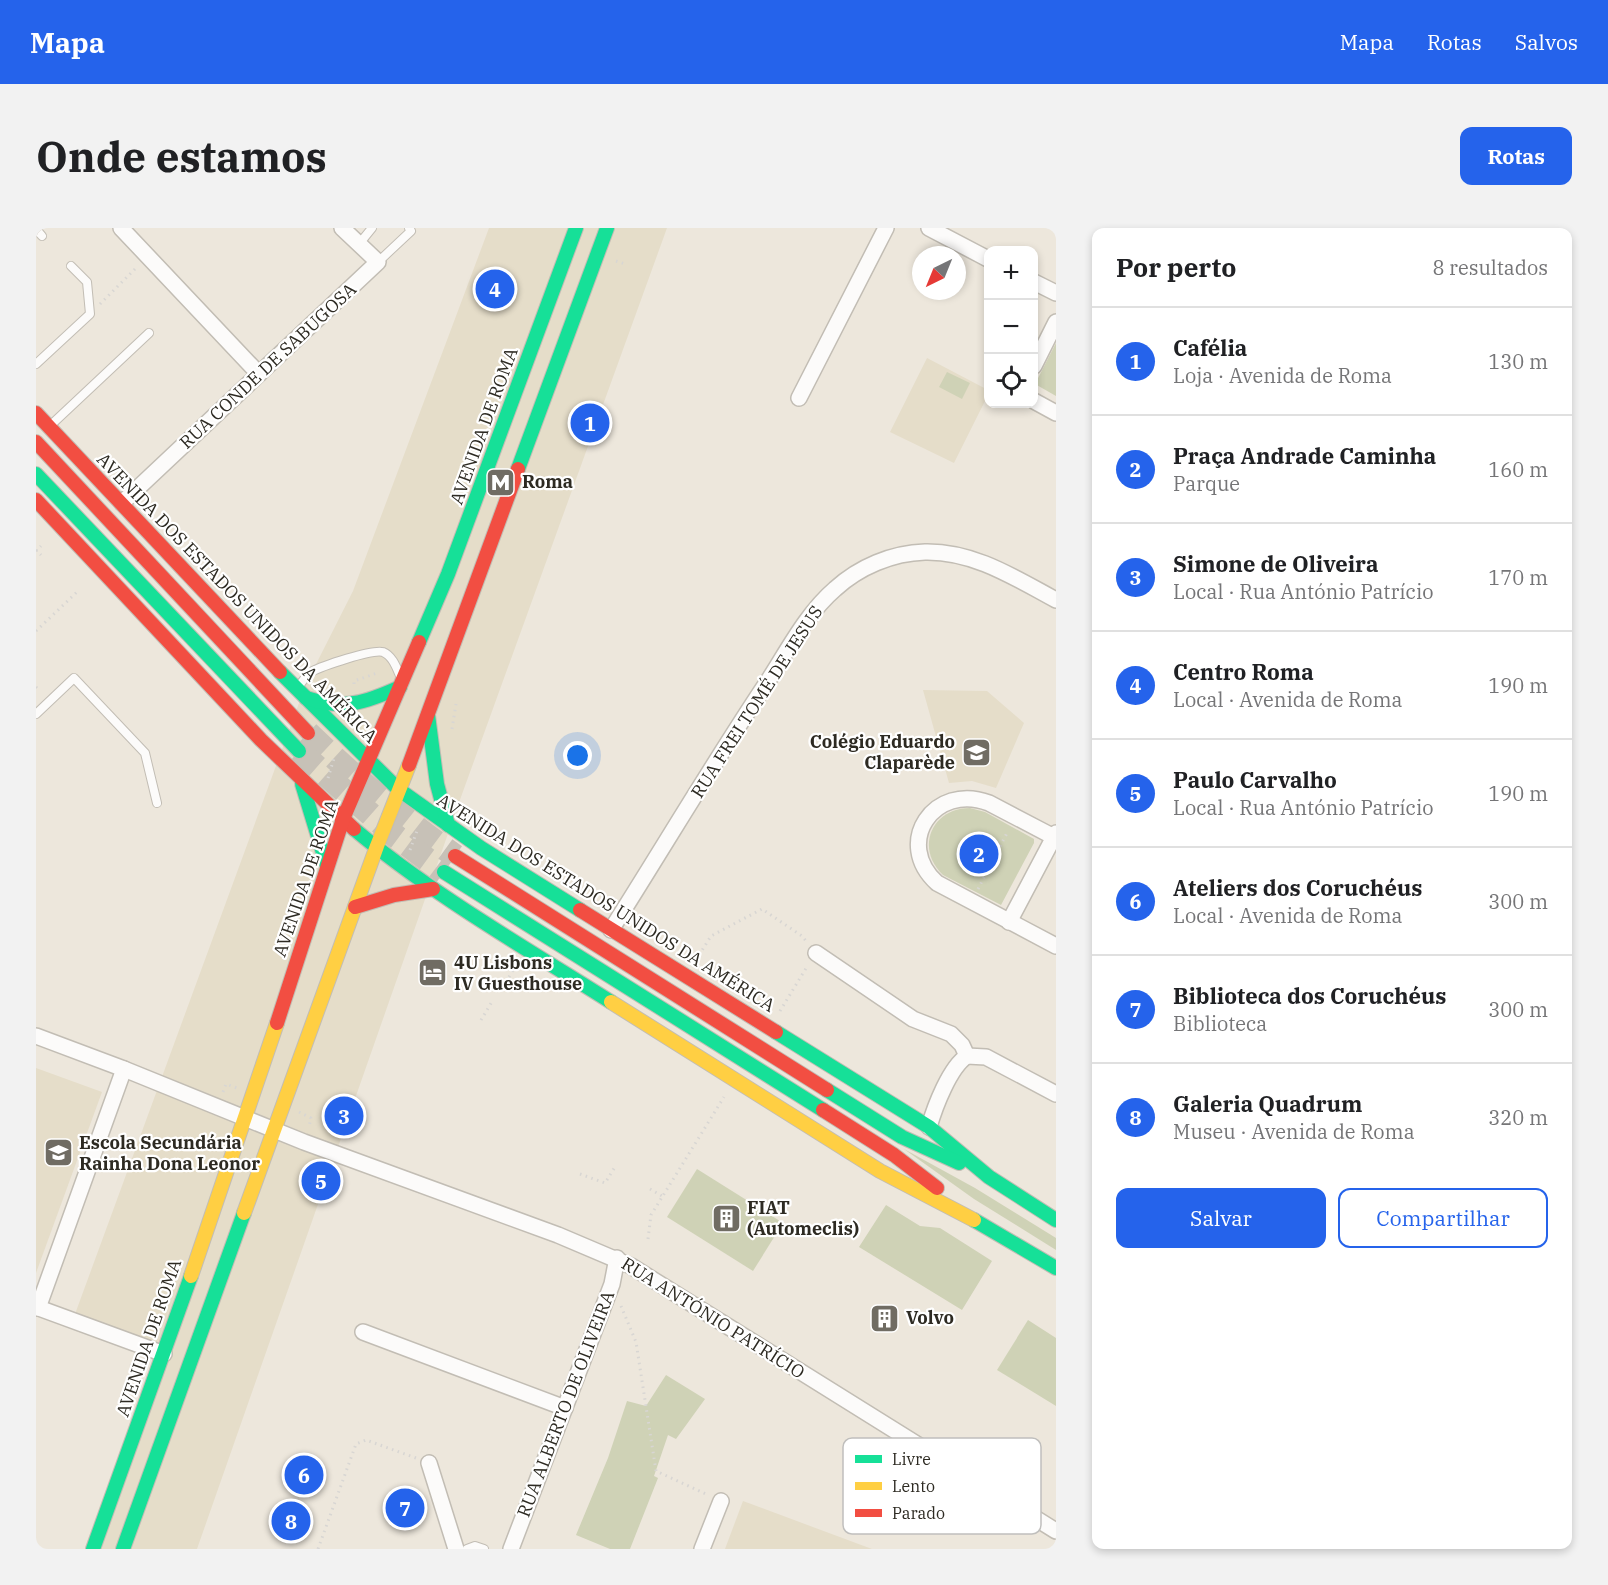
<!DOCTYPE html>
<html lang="pt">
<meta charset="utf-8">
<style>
:root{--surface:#fff;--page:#f2f2f2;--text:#202124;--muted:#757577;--line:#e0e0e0;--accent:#2563eb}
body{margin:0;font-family:"IBM Plex Serif",serif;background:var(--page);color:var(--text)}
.controls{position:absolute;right:18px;top:18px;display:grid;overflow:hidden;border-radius:12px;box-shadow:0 3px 9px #0003}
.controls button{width:54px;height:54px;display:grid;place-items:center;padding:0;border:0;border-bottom:2px solid var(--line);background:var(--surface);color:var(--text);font:30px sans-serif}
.compass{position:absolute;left:876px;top:18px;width:54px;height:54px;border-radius:50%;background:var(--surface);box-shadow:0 3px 9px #0003;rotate:223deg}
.you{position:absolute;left:542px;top:528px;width:21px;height:21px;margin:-15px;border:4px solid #fff;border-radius:50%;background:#1a73e8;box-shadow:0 0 0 9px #1a73e833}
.badge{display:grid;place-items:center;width:39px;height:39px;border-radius:50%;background:var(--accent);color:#fff;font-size:20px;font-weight:700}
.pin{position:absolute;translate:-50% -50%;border:3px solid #fff;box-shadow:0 2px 6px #0006}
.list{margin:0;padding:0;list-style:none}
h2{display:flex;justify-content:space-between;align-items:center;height:78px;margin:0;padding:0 24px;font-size:26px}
h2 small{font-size:20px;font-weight:400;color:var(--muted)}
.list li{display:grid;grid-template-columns:39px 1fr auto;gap:18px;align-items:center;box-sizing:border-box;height:108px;padding:0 24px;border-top:2px solid var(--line)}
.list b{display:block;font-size:22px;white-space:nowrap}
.list p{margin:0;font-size:20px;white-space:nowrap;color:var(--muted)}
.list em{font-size:20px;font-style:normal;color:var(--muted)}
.actions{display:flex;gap:12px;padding:18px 24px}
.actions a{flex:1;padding:14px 0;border:2px solid var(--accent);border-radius:12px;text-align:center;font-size:21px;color:var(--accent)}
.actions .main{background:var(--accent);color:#fff}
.icon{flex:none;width:33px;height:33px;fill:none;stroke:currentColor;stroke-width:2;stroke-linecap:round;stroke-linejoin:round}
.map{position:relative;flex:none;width:1020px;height:1321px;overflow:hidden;border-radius:12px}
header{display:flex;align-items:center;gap:36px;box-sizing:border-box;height:84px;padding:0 30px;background:var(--accent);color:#fff}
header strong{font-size:28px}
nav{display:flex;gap:33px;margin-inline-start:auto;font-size:21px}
.intro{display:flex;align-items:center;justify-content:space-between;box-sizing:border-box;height:144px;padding:0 36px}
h1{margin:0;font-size:42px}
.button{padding:15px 27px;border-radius:12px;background:var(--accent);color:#fff;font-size:21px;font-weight:700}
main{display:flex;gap:36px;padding:0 36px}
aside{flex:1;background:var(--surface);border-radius:12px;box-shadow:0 3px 9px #0003}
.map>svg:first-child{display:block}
.built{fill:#e5ddc9}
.green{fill:#cfd2b6}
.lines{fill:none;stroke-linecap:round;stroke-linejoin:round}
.primary-tunnel{stroke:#c7c1b7;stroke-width:24;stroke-dasharray:24 12;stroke-linecap:butt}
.lane-casing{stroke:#c2bdb4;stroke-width:10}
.street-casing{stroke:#c2bdb4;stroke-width:18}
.fast-casing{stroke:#c2bdb4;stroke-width:16}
.slow-casing{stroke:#c2bdb4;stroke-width:16}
.jam-casing{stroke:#c2bdb4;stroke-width:16}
.path{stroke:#d8d6d3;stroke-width:3;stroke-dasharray:1.5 4.5;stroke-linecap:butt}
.lane{stroke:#fcfbfa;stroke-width:8}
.street{stroke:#fcfbfa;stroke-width:15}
.fast{stroke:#16e098;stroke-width:14}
.slow{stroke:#ffcf43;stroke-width:14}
.jam{stroke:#f24e42;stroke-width:14}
.labels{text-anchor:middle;stroke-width:4.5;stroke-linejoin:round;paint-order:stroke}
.street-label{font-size:18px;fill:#2d2a22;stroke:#fff}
.poi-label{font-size:18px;font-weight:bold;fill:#2d2a22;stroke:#fff;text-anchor:start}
.key{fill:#fff;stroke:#c0bfbd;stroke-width:1.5}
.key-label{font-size:16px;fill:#2d2a22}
</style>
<header>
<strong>Mapa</strong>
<nav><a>Mapa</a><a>Rotas</a><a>Salvos</a></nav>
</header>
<div class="intro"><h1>Onde estamos</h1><a class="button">Rotas</a></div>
<main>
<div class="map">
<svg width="1020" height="1321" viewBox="0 0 1020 1321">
<rect width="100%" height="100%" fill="#ede7dc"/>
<g class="built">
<polygon points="453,0 631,0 421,580 161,1321 49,1321 119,1129 35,1097 270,456 317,363"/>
<polygon points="891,130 952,162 952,167 918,235 854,204"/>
<polygon points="887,462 951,463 988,495 960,560 936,553 913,555"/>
<polygon points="0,840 66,864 0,1045"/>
<polygon points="707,1273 836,1321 689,1321"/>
</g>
<g class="green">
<polygon points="1020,115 1020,168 999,156"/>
<polygon points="911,144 934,155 926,171 903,159"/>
<path d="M934 580 949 584 998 611V615L965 677 907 647C879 621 895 580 934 580Z"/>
<polygon points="868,921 939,960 1020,1010 1020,1022 938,971"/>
<polygon points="661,941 747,995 717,1043 631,989"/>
<polygon points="850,977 884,998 904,1000 956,1033 926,1082 823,1019"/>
<polygon points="992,1092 1020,1110 1020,1178 961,1142"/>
<polygon points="630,1147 669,1171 640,1211 632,1207 618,1248 622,1250 594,1321 574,1321 540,1307 572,1230 591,1173 610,1178"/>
</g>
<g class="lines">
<g class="primary-tunnel">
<path d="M272 505C319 550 367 591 419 628"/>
<polyline points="263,523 358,607 408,644"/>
</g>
<defs>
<g id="lane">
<polyline points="0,1 6,8"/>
<polyline points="323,16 336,0"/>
<polyline points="342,34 375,3 373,0"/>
<polyline points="0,136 54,86 51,54 35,38"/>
<polyline points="16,196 113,105"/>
<path d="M263 458C267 453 270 447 275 444 286 438 336 421 347 424 357 428 361 441 365 450"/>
<polyline points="0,486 38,450 109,525 121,575"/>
<polyline points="431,1321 439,1318 448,1321"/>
</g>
<g id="street">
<polyline points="85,0 223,146"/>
<polyline points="893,0 952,31"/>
<polyline points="998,54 1020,65"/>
<polyline points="998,138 1020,94"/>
<polyline points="763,170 850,0"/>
<polyline points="998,173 1020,185"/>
<polyline points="86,275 342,34 306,0"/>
<path d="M1018 609 953 575C898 554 857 615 901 655L1020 718"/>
<polyline points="973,694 1020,605"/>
<path d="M575 702C627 620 676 537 730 456 751 424 770 386 799 361 823 339 856 325 889 324 938 323 979 350 1020 372"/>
<polyline points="780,725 877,791 915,806 926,817 931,828"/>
<polyline points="0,808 88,841 268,914 522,1007 595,1038 1020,1303"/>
<polyline points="931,828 950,829 1020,866"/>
<path d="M893 899C899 878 914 839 931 828"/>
<polyline points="0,1079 128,1126"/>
<polyline points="2,1080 88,841"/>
<polyline points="327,1104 529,1180"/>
<polyline points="393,1235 420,1321"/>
<polyline points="475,1321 576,1056 581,1030"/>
<polyline points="666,1321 685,1273"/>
</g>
<g id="fast">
<polyline points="482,241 571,0"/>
<polyline points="0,246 263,523"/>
<polyline points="383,414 412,346 540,0"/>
<polyline points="244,444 362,561 445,620 544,682"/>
<path d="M270 470C308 482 329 475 364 459"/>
<polyline points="392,487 401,556 412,597"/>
<polyline points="266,556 291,638"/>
<path d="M318 601C397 667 488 719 575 774"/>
<polyline points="408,644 787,882"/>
<polyline points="740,804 893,899 953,949 1020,992"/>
<polyline points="791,862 866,909 923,935"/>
<polyline points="938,992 1020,1040"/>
<polyline points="57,1321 155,1048"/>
<polyline points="87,1321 208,985"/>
</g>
<g id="slow">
<polyline points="575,774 844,943 938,992"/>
<polyline points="208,985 341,618 373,537"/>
<polyline points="155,1048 241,795"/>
</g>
<g id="jam">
<polyline points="0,185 244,444"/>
<polyline points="0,214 272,505"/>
<polyline points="0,272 225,512 318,601"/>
<polyline points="373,537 482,241"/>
<polyline points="419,628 791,862"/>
<polyline points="319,679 358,667 397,661"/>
<polyline points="544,682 740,804"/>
<polyline points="241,795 307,591 383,414"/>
<polyline points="787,882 858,927 901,960"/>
</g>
</defs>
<use href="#lane" class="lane-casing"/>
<use href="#street" class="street-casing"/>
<use href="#fast" class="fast-casing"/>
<use href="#slow" class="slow-casing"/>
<use href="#jam" class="jam-casing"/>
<g class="path">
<polyline points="580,33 589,36"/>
<polyline points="64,76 102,38"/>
<polyline points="0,322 5,327"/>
<polyline points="0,323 5,318"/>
<polyline points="0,403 41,364"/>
<polyline points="318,456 318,453 341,445"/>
<polyline points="0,459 3,462"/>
<polyline points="416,501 420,476"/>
<polyline points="292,550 299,527"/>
<polyline points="374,622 382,600"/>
<polyline points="942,661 972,603"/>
<polyline points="660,732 675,708 726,681 766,708 770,713"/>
<polyline points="473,749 478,740"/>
<polyline points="744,783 772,737"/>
<polyline points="445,792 457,772"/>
<polyline points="187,864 190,856 201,860"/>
<polyline points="263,884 275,890 273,899"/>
<polyline points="544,946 569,955 579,939 581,940"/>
<polyline points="614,961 626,968"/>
<polyline points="612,1011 615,987 688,869"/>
<polyline points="585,1078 600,1114 620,1243 672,1267"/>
<polyline points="98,1131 94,1140 104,1144"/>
<polyline points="282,1321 320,1216 330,1212 380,1230"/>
</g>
<use href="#lane" class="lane"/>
<use href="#street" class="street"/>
<use href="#fast" class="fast"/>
<use href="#slow" class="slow"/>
<use href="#jam" class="jam"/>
</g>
<defs>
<symbol id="metro-square" viewBox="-11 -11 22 22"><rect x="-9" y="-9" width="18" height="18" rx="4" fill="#706c63" stroke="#fff"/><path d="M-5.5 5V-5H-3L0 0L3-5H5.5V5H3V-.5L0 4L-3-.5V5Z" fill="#fff"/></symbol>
<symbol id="school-square" viewBox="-11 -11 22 22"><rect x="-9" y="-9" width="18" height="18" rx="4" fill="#706c63" stroke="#fff"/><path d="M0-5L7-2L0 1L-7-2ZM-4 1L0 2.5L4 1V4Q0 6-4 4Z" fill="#fff"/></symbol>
<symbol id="hotel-square" viewBox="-11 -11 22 22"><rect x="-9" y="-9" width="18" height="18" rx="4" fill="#706c63" stroke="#fff"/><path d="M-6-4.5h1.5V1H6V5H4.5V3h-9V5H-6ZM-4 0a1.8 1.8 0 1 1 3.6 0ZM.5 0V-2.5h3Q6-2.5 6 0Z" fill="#fff"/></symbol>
<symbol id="building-square" viewBox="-11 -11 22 22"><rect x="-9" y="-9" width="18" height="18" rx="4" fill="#706c63" stroke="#fff"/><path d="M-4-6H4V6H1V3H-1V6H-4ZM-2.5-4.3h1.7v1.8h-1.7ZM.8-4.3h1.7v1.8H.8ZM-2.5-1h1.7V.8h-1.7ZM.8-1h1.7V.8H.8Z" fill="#fff"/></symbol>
</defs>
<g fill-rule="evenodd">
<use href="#metro-square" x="448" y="238" width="33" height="33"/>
<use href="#school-square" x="924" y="508" width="33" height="33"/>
<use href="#hotel-square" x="380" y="728" width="33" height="33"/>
<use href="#school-square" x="6" y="908" width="33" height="33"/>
<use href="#building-square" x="674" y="974" width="33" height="33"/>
<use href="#building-square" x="832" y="1074" width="33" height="33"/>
</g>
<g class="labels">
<g class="street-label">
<text transform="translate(232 138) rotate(-43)" y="6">RUA CONDE DE SABUGOSA</text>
<text transform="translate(448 198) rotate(-70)" y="6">AVENIDA DE ROMA</text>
<text transform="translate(201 370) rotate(46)" y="6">AVENIDA DOS ESTADOS UNIDOS DA AMÉRICA</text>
<text transform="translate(721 474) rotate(-57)" y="6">RUA FREI TOMÉ DE JESUS</text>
<text transform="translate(270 650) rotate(-71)" y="6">AVENIDA DE ROMA</text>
<text transform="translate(570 675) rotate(32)" y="6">AVENIDA DOS ESTADOS UNIDOS DA AMÉRICA</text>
<text transform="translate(677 1090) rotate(32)" y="6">RUA ANTÓNIO PATRÍCIO</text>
<text transform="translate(113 1110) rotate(-71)" y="6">AVENIDA DE ROMA</text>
<text transform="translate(530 1176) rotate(-69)" y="6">RUA ALBERTO DE OLIVEIRA</text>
</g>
<g class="poi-label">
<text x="486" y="260">Roma</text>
<text x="919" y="520" text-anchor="end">Colégio Eduardo<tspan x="919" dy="21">Claparède</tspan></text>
<text x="418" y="741">4U Lisbons<tspan x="418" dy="21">IV Guesthouse</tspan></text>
<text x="43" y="921">Escola Secundária<tspan x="43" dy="21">Rainha Dona Leonor</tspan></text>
<text x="711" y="986">FIAT<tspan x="711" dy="21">(Automeclis)</tspan></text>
<text x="870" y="1096">Volvo</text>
</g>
</g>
<rect x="807" y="1210" width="198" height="96" rx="9" class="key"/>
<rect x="819" y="1227" width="27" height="8" fill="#16e098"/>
<rect x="819" y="1254" width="27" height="8" fill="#ffcf43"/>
<rect x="819" y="1281" width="27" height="8" fill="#f24e42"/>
<g class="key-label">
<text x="856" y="1237">Livre</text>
<text x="856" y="1264">Lento</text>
<text x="856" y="1291">Parado</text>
</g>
</svg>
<div class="controls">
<button>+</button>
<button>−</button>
<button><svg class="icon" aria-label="locate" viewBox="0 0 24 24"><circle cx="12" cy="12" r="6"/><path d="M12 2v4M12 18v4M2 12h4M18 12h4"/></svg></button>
</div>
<svg class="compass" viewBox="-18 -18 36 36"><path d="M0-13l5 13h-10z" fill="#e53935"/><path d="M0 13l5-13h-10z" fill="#757577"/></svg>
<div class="you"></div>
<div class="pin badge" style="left:554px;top:195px">1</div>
<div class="pin badge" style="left:943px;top:626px">2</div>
<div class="pin badge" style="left:308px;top:888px">3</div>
<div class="pin badge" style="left:459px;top:61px">4</div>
<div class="pin badge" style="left:285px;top:953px">5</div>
<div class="pin badge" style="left:268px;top:1247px">6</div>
<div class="pin badge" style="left:369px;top:1280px">7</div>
<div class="pin badge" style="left:255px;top:1293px">8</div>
</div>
<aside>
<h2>Por perto<small>8 resultados</small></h2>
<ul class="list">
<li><span class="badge">1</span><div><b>Cafélia</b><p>Loja · Avenida de Roma</p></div><em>130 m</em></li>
<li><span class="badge">2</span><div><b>Praça Andrade Caminha</b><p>Parque</p></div><em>160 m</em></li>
<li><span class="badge">3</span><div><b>Simone de Oliveira</b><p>Local · Rua António Patrício</p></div><em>170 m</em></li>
<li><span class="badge">4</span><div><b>Centro Roma</b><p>Local · Avenida de Roma</p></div><em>190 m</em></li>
<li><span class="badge">5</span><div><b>Paulo Carvalho</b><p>Local · Rua António Patrício</p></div><em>190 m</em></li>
<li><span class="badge">6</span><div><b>Ateliers dos Coruchéus</b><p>Local · Avenida de Roma</p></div><em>300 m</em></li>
<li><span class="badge">7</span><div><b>Biblioteca dos Coruchéus</b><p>Biblioteca</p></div><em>300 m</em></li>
<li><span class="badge">8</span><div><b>Galeria Quadrum</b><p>Museu · Avenida de Roma</p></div><em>320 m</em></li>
</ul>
<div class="actions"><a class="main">Salvar</a><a>Compartilhar</a></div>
</aside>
</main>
